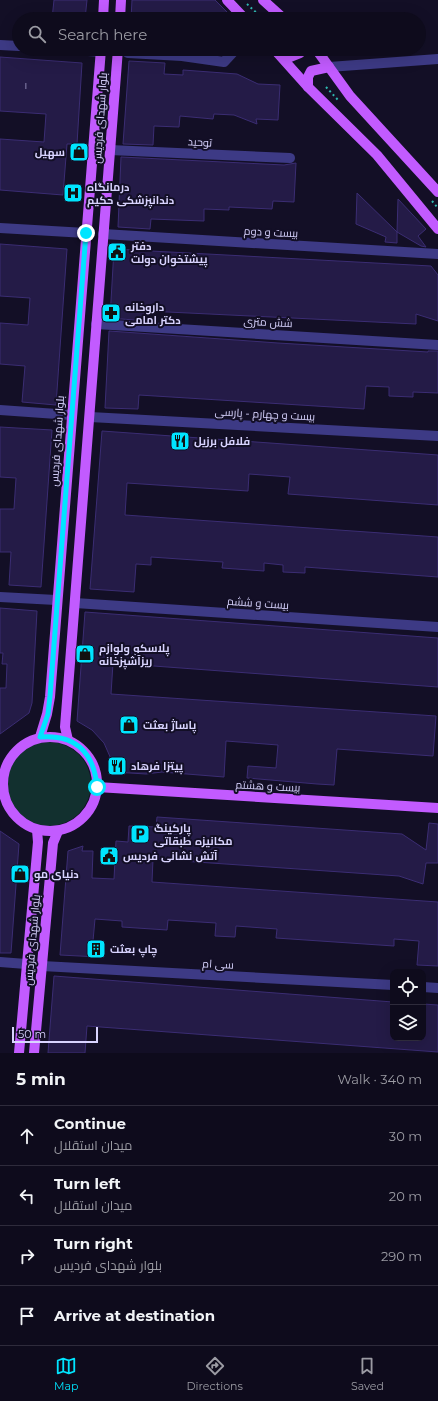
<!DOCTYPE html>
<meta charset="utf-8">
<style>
:root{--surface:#0e0b1c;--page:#1c1929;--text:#f1f3f6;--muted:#9b9ba3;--line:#2e2b3b;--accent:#00e5ff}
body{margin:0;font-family:Montserrat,Cairo,sans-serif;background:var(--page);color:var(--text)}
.controls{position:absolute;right:12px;bottom:12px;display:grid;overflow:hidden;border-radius:8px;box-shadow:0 4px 16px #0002}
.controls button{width:36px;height:36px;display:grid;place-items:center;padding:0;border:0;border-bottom:1px solid var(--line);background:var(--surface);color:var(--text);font:20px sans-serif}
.scale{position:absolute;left:12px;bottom:10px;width:86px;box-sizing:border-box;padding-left:4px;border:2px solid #d9d4ff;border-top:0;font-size:11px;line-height:14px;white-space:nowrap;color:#d9d4ff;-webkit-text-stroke:3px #130f26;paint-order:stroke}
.stop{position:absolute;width:12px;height:12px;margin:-9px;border:3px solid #00e5ff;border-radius:50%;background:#fff}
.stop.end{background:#00e5ff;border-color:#fff;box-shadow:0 1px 4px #0008}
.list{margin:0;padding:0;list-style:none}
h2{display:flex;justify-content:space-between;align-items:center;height:52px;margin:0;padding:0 16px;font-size:17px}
h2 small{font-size:13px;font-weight:400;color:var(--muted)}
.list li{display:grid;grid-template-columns:26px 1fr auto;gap:12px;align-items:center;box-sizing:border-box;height:60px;padding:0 16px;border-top:1px solid var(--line)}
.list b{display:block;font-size:15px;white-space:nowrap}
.list p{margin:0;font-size:13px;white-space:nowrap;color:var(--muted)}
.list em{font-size:13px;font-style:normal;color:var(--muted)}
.icon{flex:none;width:22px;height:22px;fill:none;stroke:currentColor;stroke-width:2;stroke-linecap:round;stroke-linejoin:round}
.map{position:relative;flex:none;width:438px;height:1053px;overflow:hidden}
.search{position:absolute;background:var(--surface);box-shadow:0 4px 16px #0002;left:12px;right:12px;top:12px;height:44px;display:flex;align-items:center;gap:10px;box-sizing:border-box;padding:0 14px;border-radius:22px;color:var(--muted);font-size:15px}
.sheet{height:292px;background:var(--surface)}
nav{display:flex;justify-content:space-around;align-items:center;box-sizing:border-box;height:56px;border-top:1px solid var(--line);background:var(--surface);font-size:11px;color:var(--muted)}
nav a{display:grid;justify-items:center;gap:2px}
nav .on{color:var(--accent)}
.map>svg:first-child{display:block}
.green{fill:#12302f}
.building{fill:#241b47;stroke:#3b2d73}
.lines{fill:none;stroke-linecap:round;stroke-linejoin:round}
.path{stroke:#2fb8b0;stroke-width:2;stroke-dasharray:2 3;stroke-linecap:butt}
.minor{stroke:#3d3a85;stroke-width:10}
.major{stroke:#c25bff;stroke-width:10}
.route{stroke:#00e5ff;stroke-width:5}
.labels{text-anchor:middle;stroke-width:4;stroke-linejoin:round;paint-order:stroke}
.number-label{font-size:9px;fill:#aca6d1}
.street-label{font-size:11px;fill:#d9d4ff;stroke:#130f26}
.poi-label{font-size:11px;font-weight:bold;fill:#d9d4ff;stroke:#130f26;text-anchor:start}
</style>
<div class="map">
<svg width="438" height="1053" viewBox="0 0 438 1053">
<rect width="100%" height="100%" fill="#130f26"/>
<circle class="green" cx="49" cy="784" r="42"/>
<g class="building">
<polygon points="54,0 87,0 85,19 52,19"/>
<polygon points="132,0 215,0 229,14 224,19 131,19"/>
<polygon points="0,57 82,63 77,144 67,144 63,195 0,190 0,139 44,142 46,114 0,111"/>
<polygon points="129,61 165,63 164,74 183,75 183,70 237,74 258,84 280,85 278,120 256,119 257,124 234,115 214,114 213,119 180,116 179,127 154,126 153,145 123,144"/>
<polygon points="121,157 284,165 296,163 294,202 273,201 272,209 229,207 229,210 204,209 204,221 151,219 150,229 118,227"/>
<polygon points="357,193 397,232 397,243 385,242 386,237 356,224"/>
<polygon points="398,199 426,229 418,236 426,247 421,246 397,232"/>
<polygon points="0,244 67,249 56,405 22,402 25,366 0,364 0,323 28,325 30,298 0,296"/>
<polygon points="114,249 431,266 438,275 438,321 416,314 416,324 147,311 146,321 110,318"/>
<polygon points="109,331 278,343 428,352 428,351 438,351 438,393 413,392 413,397 389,396 389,387 366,386 364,409 139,395 138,409 105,408"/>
<polygon points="0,427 52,430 41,587 9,585 11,552 0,552 0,509 14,509 16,478 0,477"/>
<polygon points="102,431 438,455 438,505 288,494 290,477 249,474 248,491 127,483 125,515 438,537 438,577 305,567 305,573 283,572 283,565 264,563 264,571 222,568 223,562 151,557 151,565 136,564 134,592 90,589"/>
<polygon points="0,608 37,611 32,703 29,713 0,734 0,688 6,688 7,664 2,664 3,653 0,653"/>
<polygon points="85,612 438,638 438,687 113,663 111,694 436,716 433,756 337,749 334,785 317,784 247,778 248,766 276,768 278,745 226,741 224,777 162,772 146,774 114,772 111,759 104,743 92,730 77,721"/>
<polygon points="157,817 402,834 426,850 429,823 438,824 438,863 426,863 423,884 399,876 153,859 152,882 438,902 438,966 417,965 419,941 394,939 394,946 276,938 277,929 236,926 235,937 215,936 216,923 168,920 167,930 122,927 122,921 95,919 93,941 100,941 99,957 60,955 68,851 83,846 82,851 93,851 92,878 114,879 116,841 128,842 129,826 156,827"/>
<polygon points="0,831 19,844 11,953 0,953"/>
<polygon points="54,976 393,1002 393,1038 423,1038 423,1004 438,1005 438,1052 87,1026 85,1053 48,1053"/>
</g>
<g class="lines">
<g class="path">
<polyline points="247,4 263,19"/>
<polyline points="326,87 339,101"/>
<polyline points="432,201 438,208"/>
</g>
<g class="minor">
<polyline points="0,45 19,46"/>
<polyline points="63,49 101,52"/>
<polyline points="122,49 128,53 182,56 224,62 236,49"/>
<polyline points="329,67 438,59"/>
<polyline points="110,150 290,158"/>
<polyline points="0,228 86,233"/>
<polyline points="103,234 438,254"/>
<polyline points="96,324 438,345"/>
<polyline points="0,410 71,415"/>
<polyline points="90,417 438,436"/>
<polyline points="0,597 56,600"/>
<polyline points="75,603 438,627"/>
<polyline points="0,962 26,964"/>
<polyline points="42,966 393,985"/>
<polyline points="423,987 438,988"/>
</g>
<g class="major">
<polyline points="227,0 245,19"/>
<polyline points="263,0 284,19"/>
<polyline points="103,19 104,0"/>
<polyline points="120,19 121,0"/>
<polyline points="274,49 308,87 377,155 438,229"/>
<polyline points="316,49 350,96 438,192"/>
<polyline points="277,52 290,57 300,53 302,49"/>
<polyline points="308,87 308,77 311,71 329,67"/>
<circle cx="50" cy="784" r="47"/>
<polyline points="40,737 47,714 50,697 101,49"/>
<polyline points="68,740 65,727 66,714 118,49"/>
<polyline points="97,787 438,808"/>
<polyline points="19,1053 38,842 37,830"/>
<polyline points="34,1053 53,843 58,831"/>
</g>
</g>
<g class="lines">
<path class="route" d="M86 233 50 696 48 714 40 737C76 734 94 753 97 787"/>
</g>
<defs>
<symbol id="shop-square" viewBox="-11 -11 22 22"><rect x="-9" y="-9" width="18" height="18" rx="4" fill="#00e5ff" stroke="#130f26"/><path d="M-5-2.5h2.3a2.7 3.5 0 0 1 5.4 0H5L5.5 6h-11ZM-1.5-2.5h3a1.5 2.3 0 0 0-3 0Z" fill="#111"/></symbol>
<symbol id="hospital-square" viewBox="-11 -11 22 22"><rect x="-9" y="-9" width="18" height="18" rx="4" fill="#00e5ff" stroke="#130f26"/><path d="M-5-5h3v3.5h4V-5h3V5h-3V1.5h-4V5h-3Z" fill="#111"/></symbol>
<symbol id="civic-square" viewBox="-11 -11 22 22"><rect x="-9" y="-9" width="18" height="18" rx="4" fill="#00e5ff" stroke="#130f26"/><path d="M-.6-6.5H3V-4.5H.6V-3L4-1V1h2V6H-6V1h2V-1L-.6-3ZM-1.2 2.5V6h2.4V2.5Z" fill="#111"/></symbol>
<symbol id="pharmacy-square" viewBox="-11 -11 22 22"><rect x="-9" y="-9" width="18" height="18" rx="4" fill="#00e5ff" stroke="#130f26"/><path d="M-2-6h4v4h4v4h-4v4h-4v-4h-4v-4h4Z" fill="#111"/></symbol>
<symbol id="restaurant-square" viewBox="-11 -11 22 22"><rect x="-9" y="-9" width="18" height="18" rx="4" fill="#00e5ff" stroke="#130f26"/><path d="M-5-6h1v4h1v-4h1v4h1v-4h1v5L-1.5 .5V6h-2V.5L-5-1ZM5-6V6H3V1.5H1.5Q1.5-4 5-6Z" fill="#111"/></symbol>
<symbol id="parking-square" viewBox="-11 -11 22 22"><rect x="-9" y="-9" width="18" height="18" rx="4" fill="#00e5ff" stroke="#130f26"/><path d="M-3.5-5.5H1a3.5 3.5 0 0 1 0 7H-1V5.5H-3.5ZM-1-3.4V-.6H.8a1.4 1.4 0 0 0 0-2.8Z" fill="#111"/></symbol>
<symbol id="building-square" viewBox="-11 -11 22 22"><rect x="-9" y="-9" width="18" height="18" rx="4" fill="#00e5ff" stroke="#130f26"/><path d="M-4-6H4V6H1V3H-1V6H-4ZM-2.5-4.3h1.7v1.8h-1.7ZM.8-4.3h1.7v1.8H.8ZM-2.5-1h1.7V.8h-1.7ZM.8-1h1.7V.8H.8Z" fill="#111"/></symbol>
</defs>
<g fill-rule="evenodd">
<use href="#shop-square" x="68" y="141" width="22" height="22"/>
<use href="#hospital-square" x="62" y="182" width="22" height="22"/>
<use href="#civic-square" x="106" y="241" width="22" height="22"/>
<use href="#pharmacy-square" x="100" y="302" width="22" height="22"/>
<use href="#restaurant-square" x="169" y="430" width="22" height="22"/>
<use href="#shop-square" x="74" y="643" width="22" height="22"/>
<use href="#shop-square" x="118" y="714" width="22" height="22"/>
<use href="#restaurant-square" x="106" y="755" width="22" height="22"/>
<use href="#parking-square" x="129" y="823" width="22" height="22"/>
<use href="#civic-square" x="98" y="845" width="22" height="22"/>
<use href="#shop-square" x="9" y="863" width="22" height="22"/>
<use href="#building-square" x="85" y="938" width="22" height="22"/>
</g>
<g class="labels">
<g class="number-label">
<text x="26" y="89">۱</text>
</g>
<g class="street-label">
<text transform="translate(100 118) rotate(-86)" y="4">بلوار شهدای فردیس</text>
<text transform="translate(200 142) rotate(3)" y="4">توحید</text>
<text transform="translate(271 232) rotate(3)" y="4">بیست و دوم</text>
<text transform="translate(268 322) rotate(3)" y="4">شش متری</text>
<text transform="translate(265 414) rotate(3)" y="4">بیست و چهارم - پارسی</text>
<text transform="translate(57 441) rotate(-86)" y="4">بلوار شهدای فردیس</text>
<text transform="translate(258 603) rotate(4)" y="4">بیست و ششم</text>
<text transform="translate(268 786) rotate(3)" y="4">بیست و هشتم</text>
<text transform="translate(32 940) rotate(-85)" y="4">بلوار شهدای فردیس</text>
<text transform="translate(218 964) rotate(3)" y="4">سی ام</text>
</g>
<g class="poi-label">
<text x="65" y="156" text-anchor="end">سهیل</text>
<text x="87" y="191">درمانگاه<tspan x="87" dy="13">دندانپزشکی حکیم</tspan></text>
<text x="131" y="250">دفتر<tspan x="131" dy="13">پیشتخوان دولت</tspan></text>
<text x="125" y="311">داروخانه<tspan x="125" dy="13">دکتر امامی</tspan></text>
<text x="194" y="445">فلافل برزیل</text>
<text x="99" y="652">پلاسکو ولوازم<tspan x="99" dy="13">ریزآشپزخانه</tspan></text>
<text x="143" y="729">پاساژ بعثت</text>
<text x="131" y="770">پیتزا فرهاد</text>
<text x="154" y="832">پارکینگ<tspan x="154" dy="13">مکانیزه طبقاتی</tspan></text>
<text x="123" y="860">آتش نشانی فردیس</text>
<text x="34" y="878">دنیای مو</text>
<text x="110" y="953">چاپ بعثت</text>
</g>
</g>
</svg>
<div class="controls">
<button><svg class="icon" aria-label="locate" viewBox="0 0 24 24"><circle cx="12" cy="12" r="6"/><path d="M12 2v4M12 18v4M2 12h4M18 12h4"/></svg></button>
<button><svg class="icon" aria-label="layers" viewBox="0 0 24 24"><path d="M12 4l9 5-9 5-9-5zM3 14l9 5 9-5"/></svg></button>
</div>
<div class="scale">50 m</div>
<div class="stop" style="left:97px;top:787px"></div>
<div class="stop end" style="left:86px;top:233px"></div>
<div class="search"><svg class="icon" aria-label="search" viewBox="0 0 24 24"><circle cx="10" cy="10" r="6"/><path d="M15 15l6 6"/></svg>Search here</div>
</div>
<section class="sheet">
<h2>5 min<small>Walk · 340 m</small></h2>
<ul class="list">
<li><svg class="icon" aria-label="ahead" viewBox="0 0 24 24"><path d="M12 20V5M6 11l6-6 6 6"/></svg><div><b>Continue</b><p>میدان استقلال</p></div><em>30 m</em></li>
<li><svg class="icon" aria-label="left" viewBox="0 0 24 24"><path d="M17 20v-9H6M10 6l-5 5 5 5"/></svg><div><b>Turn left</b><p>میدان استقلال</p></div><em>20 m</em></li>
<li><svg class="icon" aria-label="right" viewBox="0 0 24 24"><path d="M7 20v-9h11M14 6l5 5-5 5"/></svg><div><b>Turn right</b><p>بلوار شهدای فردیس</p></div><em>290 m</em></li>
<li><svg class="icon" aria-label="arrive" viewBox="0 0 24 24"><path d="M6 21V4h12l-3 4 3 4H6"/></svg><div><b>Arrive at destination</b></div></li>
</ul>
</section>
<nav>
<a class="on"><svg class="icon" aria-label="map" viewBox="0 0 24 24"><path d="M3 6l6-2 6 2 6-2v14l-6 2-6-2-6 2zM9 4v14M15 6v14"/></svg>Map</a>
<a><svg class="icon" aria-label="directions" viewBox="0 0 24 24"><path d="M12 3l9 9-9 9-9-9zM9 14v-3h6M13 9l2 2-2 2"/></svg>Directions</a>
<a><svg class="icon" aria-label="saved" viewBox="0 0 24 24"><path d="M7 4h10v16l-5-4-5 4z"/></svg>Saved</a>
</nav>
